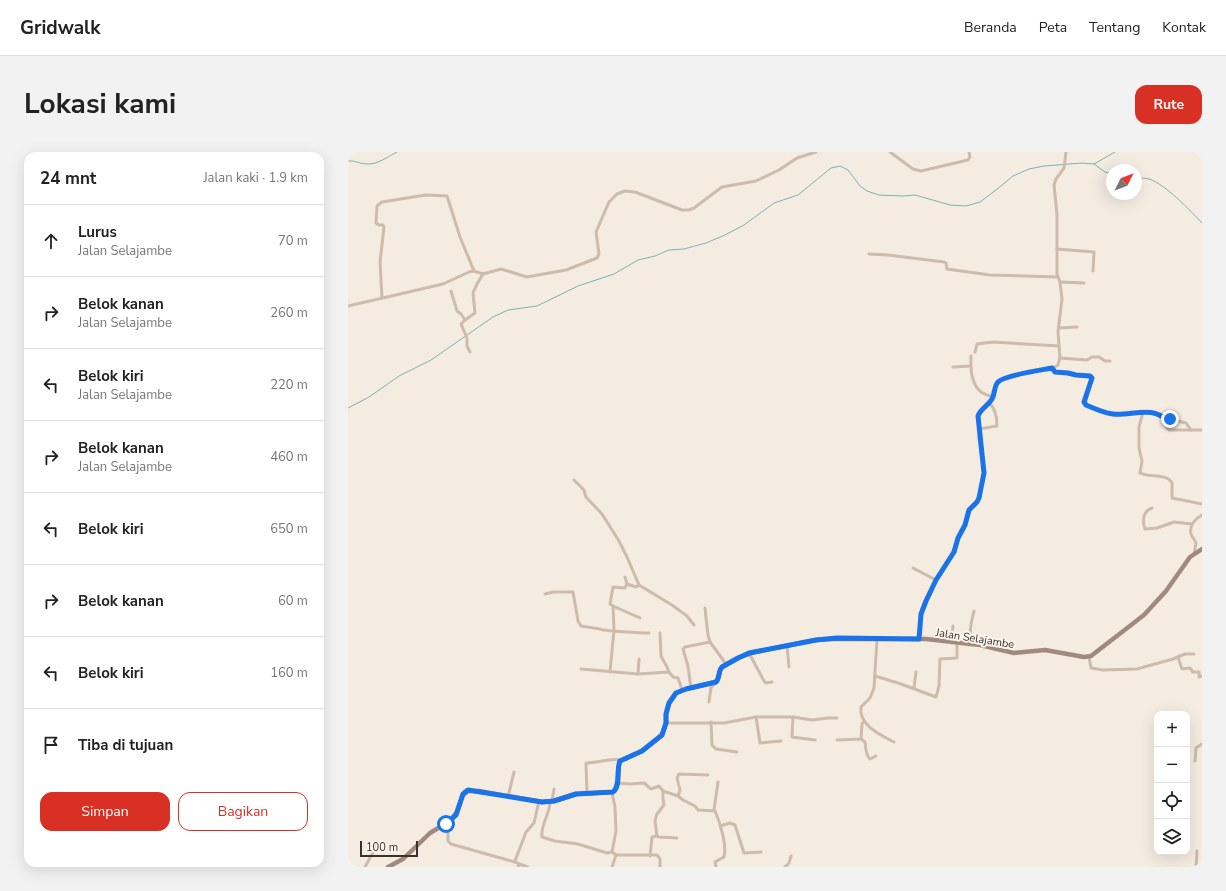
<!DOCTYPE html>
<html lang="id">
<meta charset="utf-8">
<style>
:root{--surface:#fff;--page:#f2f2f2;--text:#222;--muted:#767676;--line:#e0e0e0;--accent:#d93025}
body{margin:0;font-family:"Nunito Sans",sans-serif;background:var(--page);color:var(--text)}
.controls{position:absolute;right:12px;bottom:12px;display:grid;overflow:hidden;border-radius:8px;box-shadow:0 4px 16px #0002}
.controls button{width:36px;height:36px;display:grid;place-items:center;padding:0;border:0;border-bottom:1px solid var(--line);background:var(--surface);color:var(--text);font:20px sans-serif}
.compass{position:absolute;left:758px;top:12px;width:36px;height:36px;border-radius:50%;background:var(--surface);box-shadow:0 4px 16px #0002;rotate:48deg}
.scale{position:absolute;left:12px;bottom:10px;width:58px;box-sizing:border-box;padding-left:4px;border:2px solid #3b302b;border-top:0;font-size:11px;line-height:14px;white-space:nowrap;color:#3b302b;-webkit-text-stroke:3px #fbf5ee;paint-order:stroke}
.stop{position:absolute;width:12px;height:12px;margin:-9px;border:3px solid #1a73e8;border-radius:50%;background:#fff}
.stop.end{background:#1a73e8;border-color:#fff;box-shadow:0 1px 4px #0008}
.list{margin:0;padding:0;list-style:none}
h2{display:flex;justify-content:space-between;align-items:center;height:52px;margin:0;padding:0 16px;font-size:17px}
h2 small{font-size:13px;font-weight:400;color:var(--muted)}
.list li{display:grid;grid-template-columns:26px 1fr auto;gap:12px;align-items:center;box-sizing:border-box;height:72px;padding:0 16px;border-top:1px solid var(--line)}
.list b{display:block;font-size:15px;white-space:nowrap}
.list p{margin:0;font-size:13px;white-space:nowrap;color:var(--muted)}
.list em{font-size:13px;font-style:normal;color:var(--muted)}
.actions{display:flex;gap:8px;padding:12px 16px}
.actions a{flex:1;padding:9px 0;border:1px solid var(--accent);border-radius:12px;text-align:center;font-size:14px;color:var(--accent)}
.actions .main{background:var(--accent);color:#fff}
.icon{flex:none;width:22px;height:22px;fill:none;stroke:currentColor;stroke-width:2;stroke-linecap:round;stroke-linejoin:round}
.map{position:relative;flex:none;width:854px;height:715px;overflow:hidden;border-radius:12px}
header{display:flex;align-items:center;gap:24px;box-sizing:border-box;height:56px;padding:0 20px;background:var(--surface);border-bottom:1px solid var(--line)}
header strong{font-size:19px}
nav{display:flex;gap:22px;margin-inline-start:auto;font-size:14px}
.intro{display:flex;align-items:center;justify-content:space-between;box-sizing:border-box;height:96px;padding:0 24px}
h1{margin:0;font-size:28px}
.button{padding:10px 18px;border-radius:12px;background:var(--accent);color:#fff;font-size:14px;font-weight:700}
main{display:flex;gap:24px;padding:0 24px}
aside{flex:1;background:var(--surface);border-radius:12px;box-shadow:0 4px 16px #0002}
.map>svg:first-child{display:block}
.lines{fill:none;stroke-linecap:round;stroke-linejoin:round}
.stream{stroke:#7fb0b2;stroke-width:1}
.street{stroke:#cdbbac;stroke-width:3}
.secondary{stroke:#a18a7d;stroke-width:4.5}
.route{stroke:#1a73e8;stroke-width:5}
.labels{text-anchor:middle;stroke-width:4;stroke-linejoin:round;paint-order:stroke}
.street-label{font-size:11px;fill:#3b302b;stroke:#fbf5ee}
</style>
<header>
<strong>Gridwalk</strong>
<nav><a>Beranda</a><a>Peta</a><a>Tentang</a><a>Kontak</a></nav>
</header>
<div class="intro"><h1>Lokasi kami</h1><a class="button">Rute</a></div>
<main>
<aside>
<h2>24 mnt<small>Jalan kaki · 1.9 km</small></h2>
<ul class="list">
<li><svg class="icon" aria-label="ahead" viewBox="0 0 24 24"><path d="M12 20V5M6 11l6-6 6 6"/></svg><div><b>Lurus</b><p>Jalan Selajambe</p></div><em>70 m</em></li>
<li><svg class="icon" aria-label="right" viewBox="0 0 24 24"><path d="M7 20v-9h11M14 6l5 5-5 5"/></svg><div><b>Belok kanan</b><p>Jalan Selajambe</p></div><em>260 m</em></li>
<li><svg class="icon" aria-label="left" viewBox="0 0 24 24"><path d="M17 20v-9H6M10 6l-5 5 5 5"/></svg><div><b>Belok kiri</b><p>Jalan Selajambe</p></div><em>220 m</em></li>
<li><svg class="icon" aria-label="right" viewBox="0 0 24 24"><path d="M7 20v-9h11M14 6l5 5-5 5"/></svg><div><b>Belok kanan</b><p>Jalan Selajambe</p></div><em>460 m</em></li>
<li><svg class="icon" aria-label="left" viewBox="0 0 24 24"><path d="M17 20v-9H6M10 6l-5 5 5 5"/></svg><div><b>Belok kiri</b></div><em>650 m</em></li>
<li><svg class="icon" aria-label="right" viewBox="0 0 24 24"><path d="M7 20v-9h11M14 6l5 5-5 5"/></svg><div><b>Belok kanan</b></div><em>60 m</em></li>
<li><svg class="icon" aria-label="left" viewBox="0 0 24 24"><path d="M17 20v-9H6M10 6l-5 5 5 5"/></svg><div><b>Belok kiri</b></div><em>160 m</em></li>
<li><svg class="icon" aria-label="arrive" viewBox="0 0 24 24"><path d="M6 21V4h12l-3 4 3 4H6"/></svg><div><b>Tiba di tujuan</b></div></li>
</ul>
<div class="actions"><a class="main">Simpan</a><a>Bagikan</a></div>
</aside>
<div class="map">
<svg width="854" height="715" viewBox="0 0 854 715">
<rect width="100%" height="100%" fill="#f4ebe1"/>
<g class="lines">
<g class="stream">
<path d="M0 9C7 8 12 12 19 12 29 13 41 4 49 0"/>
<polyline points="746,12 757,20 764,22"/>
<path d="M788 26C792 26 797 26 801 27 817 32 843 59 854 71"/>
<polyline points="0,256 21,245 51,224 83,208 145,165 160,158 189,154 230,134 266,122 290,108 307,104 321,98 336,97 358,91 377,83 396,73 426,51 450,43 483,16 492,14 500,18 512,34 519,39 531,43 555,44 567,43 602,53 618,54 632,50 648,38 665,24 681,17 696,14 734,11 746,12 767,0"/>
</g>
<g class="street">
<polyline points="542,0 565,17 573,19 620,8 622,5 621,0"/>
<polyline points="709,97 746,100 745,119"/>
<polyline points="521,102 540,103 596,110 598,111 599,117 642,123 710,125"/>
<polyline points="712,130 736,131"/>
<polyline points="103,139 109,159 113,162 117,168"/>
<polyline points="34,146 32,110 36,75 35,73 31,73 28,71 29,54 34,50 78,43 99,44 112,85 126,119"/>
<polyline points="0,154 95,132 121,120 126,119 135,122 153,117 179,125 218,118 249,106 251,102 248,80 261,50 269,42 277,39 287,40 334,58 341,58 346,56 374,35 408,29 431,18 449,6 468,0"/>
<polyline points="711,176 729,175"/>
<polyline points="122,200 119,194 119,186 113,172 117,168 127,161 125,141 129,132 135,122"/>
<polyline points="627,200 629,192 645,190 711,194"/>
<path d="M623 204C622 215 623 232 633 240 636 242 641 244 645 245"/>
<polyline points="712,206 739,208 744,205 751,205 757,209 762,209"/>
<polyline points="605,215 623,214"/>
<path d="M704 216 707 220 743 225V230L737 252C746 256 756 261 766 262 784 264 806 253 819 269V276L821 278H854"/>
<path d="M795 260 791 275V296L794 309 792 321C801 326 819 321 824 331V346L854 352"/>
<polyline points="819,269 822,267 838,271 843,278"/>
<path d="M631 277 649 274C649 266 647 256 641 251"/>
<polyline points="226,328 236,338 238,345 254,362 271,389 279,405 291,433 324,453 339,464 346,473"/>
<path d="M804 356C795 359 794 369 797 377L809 376 826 370 844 372"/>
<path d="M846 402 848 391C847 388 844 385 843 382 841 373 847 367 854 363"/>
<polyline points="565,416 588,428"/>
<polyline points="279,432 288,435 291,433"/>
<path d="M197 442 205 440H225L230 469 233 474 252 477C255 479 294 481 301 481"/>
<polyline points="265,454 292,466"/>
<polyline points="357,456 360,483 362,490 378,512"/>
<polyline points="312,481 313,504 319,515 321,520"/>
<path d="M529 487 526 536 522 546 513 555C510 573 533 583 546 590"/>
<polyline points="571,487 573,462 577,449 586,431 605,400 610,386 617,373 621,359 631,346 636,321 631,286 631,261 643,249 649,232 651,229 688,218 707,215 710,213 712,206 710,180 714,147 712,130 709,122 709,63 706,33 708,27 716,16 718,0"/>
<polyline points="603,491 605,474"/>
<polyline points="439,493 441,515"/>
<polyline points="621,493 623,472 626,459"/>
<polyline points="401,501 416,529 418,531 424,530"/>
<polyline points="741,505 743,516 755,518 789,517 825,507 837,502 846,502"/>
<polyline points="830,505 834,517 842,516 845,520 851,520 851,525 854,524"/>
<polyline points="233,517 290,522 321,520 325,525 330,526 334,538"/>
<polyline points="262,520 266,478 265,454 262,452 265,435 277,436 279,432 277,425"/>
<polyline points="290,522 291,507"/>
<polyline points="527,524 553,532 588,545 591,534 592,507 609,506 609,492"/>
<polyline points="343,536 340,514 335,497 337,495 362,490"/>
<polyline points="566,536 568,520"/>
<polyline points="361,550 363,535 366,533 366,530"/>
<polyline points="408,565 412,591 433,589"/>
<polyline points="445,565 444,585 467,588"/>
<polyline points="363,570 364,593 368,597 389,600"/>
<polyline points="318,571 376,571 408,565 445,565 464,568 480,566 489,566"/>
<path d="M513 587 517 590C518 596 517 602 522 607L528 604"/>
<polyline points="489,588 513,587 514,572 516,569"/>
<polyline points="847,609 848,596 854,592"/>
<path d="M269 631 282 632 296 631 303 637 311 634 315 639 330 644 335 648 347 654 350 658 367 659C372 670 379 693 376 705L367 710 368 715"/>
<polyline points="315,639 315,647 316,653 309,662 307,669 309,684 311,685 329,686"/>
<path d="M239 641 238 611C250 611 261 606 273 608"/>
<polyline points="330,644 332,638 329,626 331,622 360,623"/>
<polyline points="160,645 166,620"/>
<polyline points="204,649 206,637"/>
<path d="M202 650C202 662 192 674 194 685L207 689 230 692 259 701 264 700 268 679 267 655 264 641"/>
<polyline points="366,658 370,630"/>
<polyline points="100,670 100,689 103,692 167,710"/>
<polyline points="372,674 382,671 387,673 396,701 413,700"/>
<polyline points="264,700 268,703 264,715"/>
<polyline points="268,703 309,703 312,707 312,715"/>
<polyline points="302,704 304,685 309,684"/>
<polyline points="171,712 180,715"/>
<polyline points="17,715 30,691"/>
<polyline points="170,715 171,712 167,710 167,709 178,680 186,671 191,649"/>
<polyline points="437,715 441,711 443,704"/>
<polyline points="848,715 849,699"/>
</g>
<path class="secondary" d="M40 715 55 707 82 681 102 669 109 660 115 643 120 639H131L194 650 206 649 228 642 265 640C273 634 268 618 272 609L294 599 314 583 318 571V562L321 551 328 541 338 537 368 530C372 526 370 519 374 515L390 506 407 500 468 488 484 487H578L632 493 666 501 697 498 736 505 743 504 796 463 818 439 842 405 854 397"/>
</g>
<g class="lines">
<path class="route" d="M98 672 108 663 115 642 120 638 194 650 206 649 228 642 265 640C273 634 268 618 272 609L294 599 314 583 318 571V562L321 551 328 541 338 537 368 530C372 526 370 519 374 515L390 506 401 501 468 488 489 486 571 487 573 462 578 449 588 428 606 400 610 386 617 373 621 358 629 350 631 346 636 321 630 264C633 256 640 254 644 247 647 242 646 234 650 230 657 223 694 218 704 216L707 220 720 221 728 223 742 224 744 226 736 250 738 253C747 257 756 261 765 262 783 264 806 253 819 269L822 267"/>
</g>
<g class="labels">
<g class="street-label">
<text transform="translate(627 486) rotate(9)" y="4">Jalan Selajambe</text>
</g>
</g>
</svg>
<div class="controls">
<button>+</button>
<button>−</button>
<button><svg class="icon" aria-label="locate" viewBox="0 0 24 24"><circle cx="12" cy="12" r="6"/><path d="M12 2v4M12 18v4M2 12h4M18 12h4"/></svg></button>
<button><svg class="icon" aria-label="layers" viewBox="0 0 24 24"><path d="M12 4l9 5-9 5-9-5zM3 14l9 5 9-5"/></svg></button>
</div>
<svg class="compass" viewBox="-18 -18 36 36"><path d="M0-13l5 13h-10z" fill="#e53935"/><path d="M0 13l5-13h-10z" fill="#767676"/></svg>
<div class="scale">100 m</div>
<div class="stop" style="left:98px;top:672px"></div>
<div class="stop end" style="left:822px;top:267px"></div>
</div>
</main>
